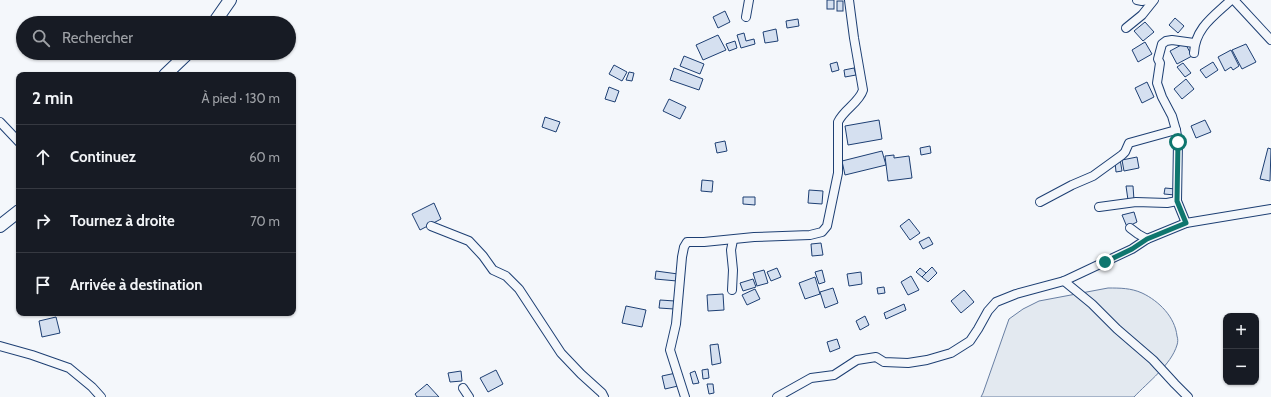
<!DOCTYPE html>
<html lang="fr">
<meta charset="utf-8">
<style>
:root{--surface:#171b24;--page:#20242c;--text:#f1f3f6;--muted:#9ea1a6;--line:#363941}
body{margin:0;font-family:Cabin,sans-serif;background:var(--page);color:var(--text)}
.controls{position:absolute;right:12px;bottom:12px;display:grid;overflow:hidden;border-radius:8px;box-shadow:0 1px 3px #0004}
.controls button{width:36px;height:36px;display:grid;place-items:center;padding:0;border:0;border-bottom:1px solid var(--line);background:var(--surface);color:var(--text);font:20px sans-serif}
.stop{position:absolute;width:12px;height:12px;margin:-9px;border:3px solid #0f766e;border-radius:50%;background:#fff}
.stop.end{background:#0f766e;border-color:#fff;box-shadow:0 1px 4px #0008}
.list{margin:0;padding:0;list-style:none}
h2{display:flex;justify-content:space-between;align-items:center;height:52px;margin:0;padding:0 16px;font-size:17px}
h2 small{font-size:13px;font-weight:400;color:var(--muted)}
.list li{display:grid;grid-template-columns:26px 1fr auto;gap:12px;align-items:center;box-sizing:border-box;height:64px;padding:0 16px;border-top:1px solid var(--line)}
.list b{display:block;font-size:15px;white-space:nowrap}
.list em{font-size:13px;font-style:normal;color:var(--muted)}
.icon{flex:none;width:22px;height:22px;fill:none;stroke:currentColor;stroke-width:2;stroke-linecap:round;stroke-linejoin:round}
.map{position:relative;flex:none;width:1271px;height:397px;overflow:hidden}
.search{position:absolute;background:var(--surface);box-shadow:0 1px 3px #0004;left:16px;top:16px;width:280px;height:44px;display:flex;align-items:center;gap:10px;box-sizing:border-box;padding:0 14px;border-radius:22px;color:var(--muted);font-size:15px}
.panel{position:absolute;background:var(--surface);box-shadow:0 1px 3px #0004;left:16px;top:72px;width:280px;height:244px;border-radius:8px}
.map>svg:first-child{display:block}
.green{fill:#e3e9f0;stroke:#687fa3}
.building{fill:#d5e0f0;stroke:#1d3f73}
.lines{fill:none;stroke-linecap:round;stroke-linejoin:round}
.street-casing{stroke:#1d3f73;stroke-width:10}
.secondary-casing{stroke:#1d3f73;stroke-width:14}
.street{stroke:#f4f7fb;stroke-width:8}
.secondary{stroke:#f4f7fb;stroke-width:12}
.route{stroke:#0f766e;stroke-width:5}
</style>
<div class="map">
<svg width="1271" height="397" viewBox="0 0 1271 397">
<rect width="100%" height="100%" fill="#f4f7fb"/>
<path class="green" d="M1108 288C1120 288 1131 288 1142 293 1159 301 1175 317 1177 336 1178 339 1178 342 1177 345 1171 365 1148 382 1134 397H981L983 393 1009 319 1023 309 1039 301Z"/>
<g class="building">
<rect x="827" y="0" width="7" height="9"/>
<rect x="837" y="1" width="6" height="10"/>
<polygon points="725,11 730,22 718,28 713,17"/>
<polygon points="1175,18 1184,26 1178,33 1169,25"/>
<polygon points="798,19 799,26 787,28 786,21"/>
<polygon points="1145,22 1154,32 1143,41 1134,31"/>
<polygon points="776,29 778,41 765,43 763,32"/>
<polygon points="744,33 746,41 754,39 755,44 741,48 737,35"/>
<polygon points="718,35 726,50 703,60 696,45"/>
<polygon points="735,41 737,48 729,51 726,44"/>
<polygon points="1145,42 1152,54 1138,62 1132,50"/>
<polygon points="1185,43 1192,56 1177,64 1170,51"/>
<polygon points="1246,44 1256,62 1242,69 1232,50"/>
<polygon points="1231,50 1239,66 1233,70 1231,67 1225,71 1218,57"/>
<polygon points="684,56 704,64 700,74 680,66"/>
<polygon points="837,62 839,70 832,72 830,64"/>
<polygon points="1213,62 1218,70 1206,78 1200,70"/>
<polygon points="1183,63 1191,73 1185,77 1177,67"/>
<polygon points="614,65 627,72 622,81 609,74"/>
<polygon points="674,68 703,79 699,90 670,80"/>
<polygon points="854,68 856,75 845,77 844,70"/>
<polygon points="629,72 634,73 632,81 626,80"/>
<polygon points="1186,79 1194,89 1182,99 1174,89"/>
<polygon points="1147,82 1154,97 1142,103 1135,88"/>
<polygon points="609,87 619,91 615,102 605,99"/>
<polygon points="669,99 686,107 680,119 663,111"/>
<polygon points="545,117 560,122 556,132 542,127"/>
<polygon points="879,120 882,139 848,145 845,126"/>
<polygon points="1205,120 1211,132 1196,138 1191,126"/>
<polygon points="725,141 727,151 717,153 715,143"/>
<polygon points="930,146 931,153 921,155 920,148"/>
<polygon points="1268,148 1271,149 1270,181 1260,179"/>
<polygon points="882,151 886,165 845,175 842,161"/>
<polygon points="894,155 894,158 909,156 912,178 888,181 885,156"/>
<polygon points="1137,157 1139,168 1124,171 1122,160"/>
<polygon points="1120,159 1122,171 1116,172 1115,162"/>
<polygon points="702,180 713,181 712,192 701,191"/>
<polygon points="1126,186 1133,186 1134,200 1128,200"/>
<polygon points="1165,188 1176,189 1175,195 1164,194"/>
<polygon points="809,190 823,191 822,204 808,203"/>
<polygon points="743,197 755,197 755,205 743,204"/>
<polygon points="434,203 441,219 420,230 412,214"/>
<polygon points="1134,212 1137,222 1127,227 1122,215"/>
<polygon points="909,219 920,233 910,240 900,226"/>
<polygon points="929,237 933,244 923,249 919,242"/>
<polygon points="821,243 823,255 812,256 811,244"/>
<polygon points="932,267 937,273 928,282 922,277"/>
<polygon points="777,268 781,277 771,281 767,272"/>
<polygon points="920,268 926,273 922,277 916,272"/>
<polygon points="764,270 768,283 757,286 753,273"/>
<polygon points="822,270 825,282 819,284 815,272"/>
<polygon points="656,271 678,274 677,281 655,279"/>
<polygon points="861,272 862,284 849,286 847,274"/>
<polygon points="911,276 919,290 908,295 901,282"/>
<polygon points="815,277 820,294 805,299 799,283"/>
<polygon points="753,279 756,287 743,291 740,283"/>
<polygon points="884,287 885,293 878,294 877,288"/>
<polygon points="833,288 838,303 825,308 820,292"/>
<polygon points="755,289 760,299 747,305 742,295"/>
<polygon points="964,290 974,302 961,313 951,301"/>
<polygon points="723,294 724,310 708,311 707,295"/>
<polygon points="660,300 675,301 674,309 659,308"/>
<polygon points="904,304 906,310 886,319 884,313"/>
<polygon points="626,306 646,310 642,327 622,323"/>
<polygon points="865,316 869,325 860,330 856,321"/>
<polygon points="56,317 60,333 42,337 39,321"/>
<polygon points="837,339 840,348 830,352 827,342"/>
<polygon points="718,344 721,363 712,365 710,345"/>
<polygon points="708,369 709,378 703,379 702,370"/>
<polygon points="496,370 503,384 488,392 480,378"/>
<polygon points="461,371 462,381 450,382 448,373"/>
<polygon points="695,371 699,383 693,384 690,373"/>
<polygon points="676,373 678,386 665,389 662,376"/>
<polygon points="427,384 439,397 417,397 415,394"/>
<polygon points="707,384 713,384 714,393 709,394"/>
</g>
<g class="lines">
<defs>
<g id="street">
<polyline points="1137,0 1142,1 1148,0"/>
<polyline points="1234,0 1271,40"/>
<polyline points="746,17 749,0"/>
<polyline points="1126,28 1142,15 1154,0"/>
<path d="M1194 53C1195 28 1214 16 1231 0"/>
<polyline points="0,122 19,142"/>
<polyline points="1040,202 1072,185 1093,176 1122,155 1125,152 1129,143 1176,130"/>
<polyline points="1099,207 1136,202 1167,203 1177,201"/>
<polyline points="1186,223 1177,201 1178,142 1176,130 1172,116 1162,97 1157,83 1160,63 1158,59 1162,44 1166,41 1172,40 1194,43"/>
<polyline points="431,226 469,241 483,256 493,270 506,276 519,289 561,353 581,374 602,393 604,397"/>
<polyline points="1130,228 1138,234 1147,239"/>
<polyline points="1064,281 1092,304 1117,329 1153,360 1175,384 1188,397"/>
<polyline points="732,290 733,270 731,250 733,240"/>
<polyline points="0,346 32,355 69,368 92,387 101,397"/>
<polyline points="463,388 469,397"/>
<path d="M685 397 670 350 676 324 682 257 684 247 687 242H704L754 237 810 235 822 232 827 226 838 173V122C844 109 859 103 863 90L854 38 849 0"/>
<polyline points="777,397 811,378 834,375 857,360 876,357 884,362 908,363 927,360 951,353 970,341 978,329 988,311 996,302 1016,294 1064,281 1132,249 1147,239 1186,223 1271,209"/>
</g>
<g id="secondary">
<polyline points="214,23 230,0"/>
<polyline points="165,75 188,53"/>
<polyline points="0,226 19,211"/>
</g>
</defs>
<use href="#street" class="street-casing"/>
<use href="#secondary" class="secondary-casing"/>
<use href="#street" class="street"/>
<use href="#secondary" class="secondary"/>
</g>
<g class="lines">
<polyline class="route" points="1105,262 1132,249 1147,239 1186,223 1177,201 1178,142"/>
</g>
</svg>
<div class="controls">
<button>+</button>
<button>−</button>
</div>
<div class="stop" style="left:1178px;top:142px"></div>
<div class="stop end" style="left:1105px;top:262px"></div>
<div class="search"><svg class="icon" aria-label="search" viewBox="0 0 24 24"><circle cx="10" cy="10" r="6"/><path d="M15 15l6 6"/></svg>Rechercher</div>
<section class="panel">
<h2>2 min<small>À pied · 130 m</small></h2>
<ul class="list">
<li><svg class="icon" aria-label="ahead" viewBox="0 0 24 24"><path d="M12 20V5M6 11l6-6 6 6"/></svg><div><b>Continuez</b></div><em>60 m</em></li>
<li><svg class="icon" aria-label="right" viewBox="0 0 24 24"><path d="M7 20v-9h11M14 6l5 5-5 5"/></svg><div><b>Tournez à droite</b></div><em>70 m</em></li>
<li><svg class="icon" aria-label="arrive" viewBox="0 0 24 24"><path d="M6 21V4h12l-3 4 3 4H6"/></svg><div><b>Arrivée à destination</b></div></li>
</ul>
</section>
</div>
